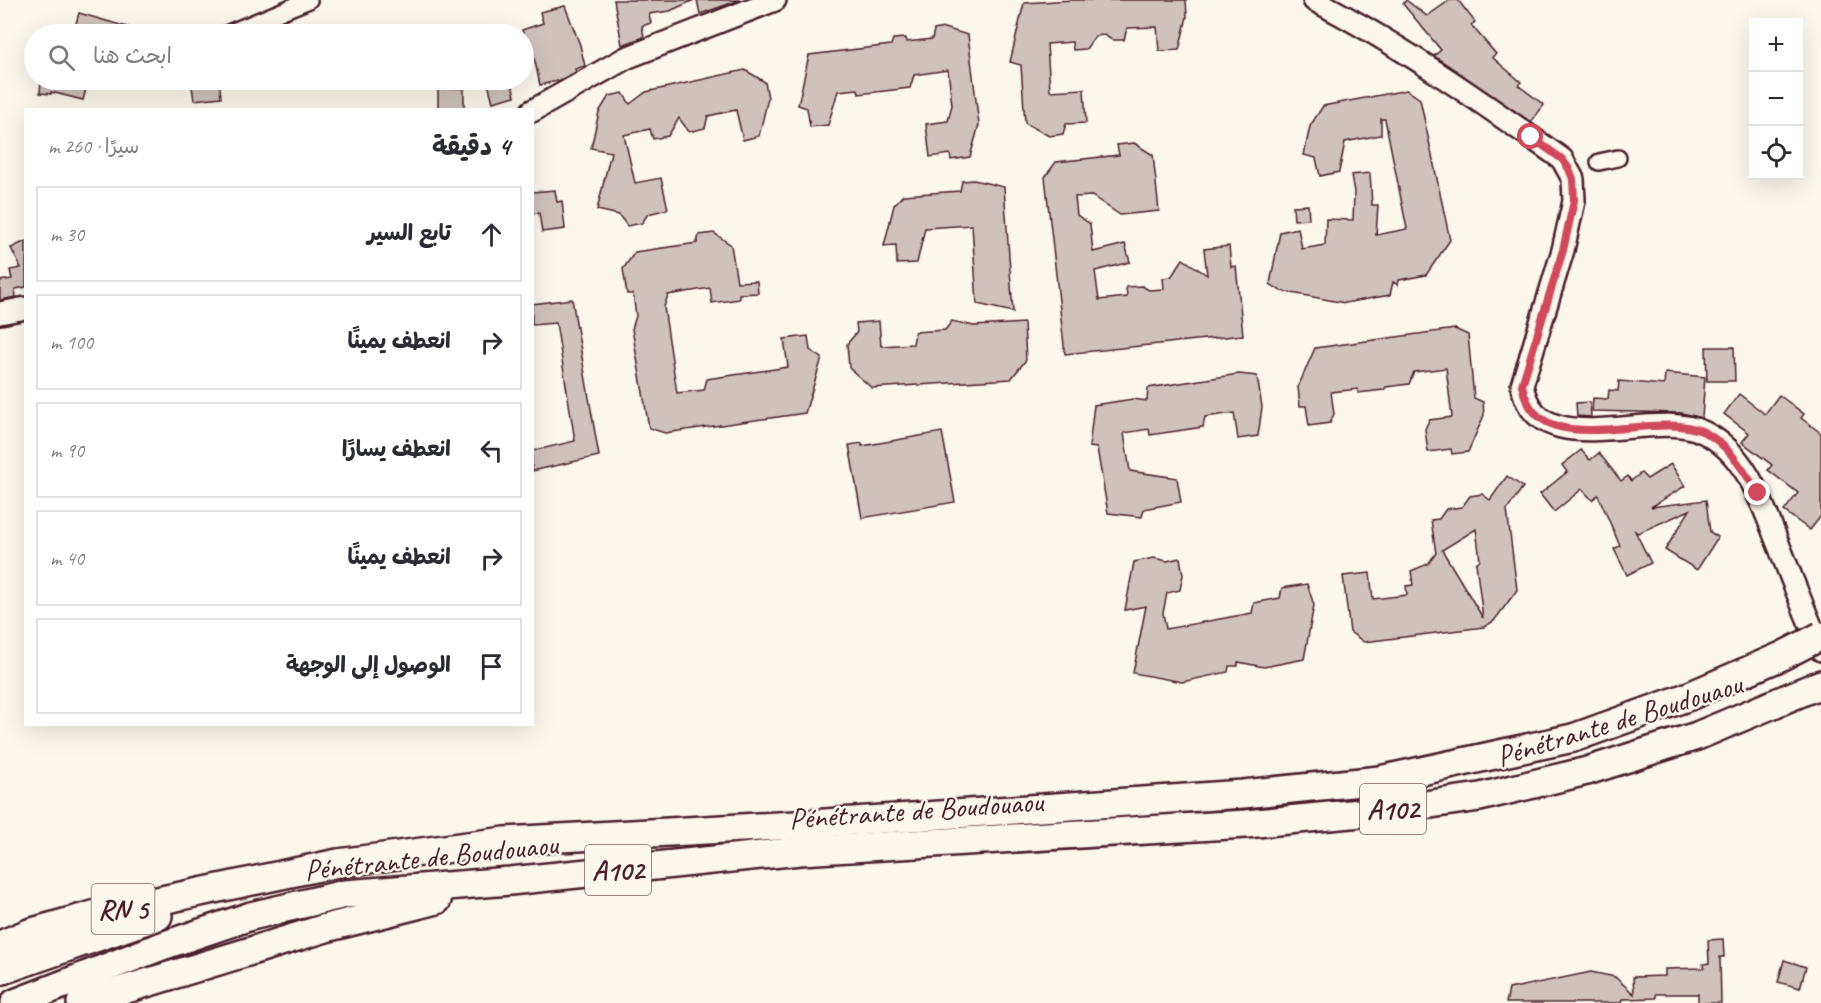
<!DOCTYPE html>
<html lang="ar">
<meta charset="utf-8">
<style>
:root{--surface:#fff;--page:#f7f7f7;--text:#2b2b33;--muted:#7c7c81;--line:#e1e1e2}
body{margin:0;font-family:Caveat,"Playpen Sans Arabic",sans-serif;background:var(--page);color:var(--text);direction:rtl}
.controls{position:absolute;right:18px;top:18px;display:grid;overflow:hidden;border-radius:0px;box-shadow:0 6px 24px #0002}
.controls button{width:54px;height:54px;display:grid;place-items:center;padding:0;border:0;border-bottom:2px solid var(--line);background:var(--surface);color:var(--text);font:30px sans-serif}
.stop{position:absolute;width:18px;height:18px;margin:-14px;border:4px solid #d1495b;border-radius:50%;background:#fff}
.stop.end{background:#d1495b;border-color:#fff;box-shadow:0 2px 6px #0008}
.list{margin:0;padding:0;list-style:none}
h2{display:flex;justify-content:space-between;align-items:center;height:78px;margin:0;padding:0 24px;font-size:26px}
h2 small{font-size:20px;font-weight:400;color:var(--muted)}
.list li{display:grid;grid-template-columns:39px 1fr auto;gap:18px;align-items:center;box-sizing:border-box;height:96px;margin:0 12px 12px;padding:0 12px;border:2px solid var(--line);border-radius:0px}
.list b{display:block;font-size:22px;white-space:nowrap}
.list em{font-size:20px;font-style:normal;color:var(--muted)}
.icon{flex:none;width:33px;height:33px;fill:none;stroke:currentColor;stroke-width:2;stroke-linecap:round;stroke-linejoin:round}
.map{position:relative;flex:none;width:1821px;height:1003px;overflow:hidden;direction:ltr}
.search{position:absolute;background:var(--surface);box-shadow:0 6px 24px #0002;left:24px;top:24px;width:510px;height:66px;display:flex;align-items:center;gap:15px;box-sizing:border-box;padding:0 21px;border-radius:33px;color:var(--muted);font-size:22px}
.panel{position:absolute;background:var(--surface);box-shadow:0 6px 24px #0002;left:24px;top:108px;width:510px;height:618px;border-radius:0px;direction:rtl}
.map>svg:first-child{display:block}
.building{fill:#cfc2bc;stroke:#4a1f2b;stroke-width:1.5;fill-rule:evenodd}
.lines{fill:none;stroke-linecap:round;stroke-linejoin:round}
.street-casing{stroke:#4a1f2b;stroke-width:20}
.secondary-casing{stroke:#4a1f2b;stroke-width:26}
.highway-casing{stroke:#4a1f2b;stroke-width:32}
.street{stroke:#fbf7ec;stroke-width:15}
.secondary{stroke:#fbf7ec;stroke-width:21}
.highway{stroke:#fbf7ec;stroke-width:27}
.highway-bridge-casing{stroke:#4a1f2b;stroke-width:32;stroke-linecap:butt}
.highway-bridge{stroke:#fbf7ec;stroke-width:27}
.route{stroke:#d1495b;stroke-width:8}
.labels{text-anchor:middle;stroke-width:5;stroke-linejoin:round;paint-order:stroke}
.shield{fill:#fbf7ec;stroke:#7f6065;stroke-width:1.5}
.shield-label{font-size:28px;font-weight:bold;fill:#4a1f2b}
.street-label{font-size:30px;fill:#4a1f2b;stroke:#fbf7ec}
</style>
<div class="map">
<svg width="1821" height="1003" viewBox="0 0 1821 1003">
<rect width="100%" height="100%" fill="#fbf7ec"/>
<filter id="ink" filterUnits="userSpaceOnUse"><feTurbulence type="fractalNoise" baseFrequency=".0167" numOctaves="2"/><feDisplacementMap in="SourceGraphic" scale="12" xChannelSelector="R" yChannelSelector="G"/><feConvolveMatrix kernelMatrix="1 2 1 2 8 2 1 2 1" color-interpolation-filters="sRGB"/></filter>
<g filter="url(#ink)">
<g class="building">
<polygon points="614,0 694,0 670,11 649,14 651,23 642,26 644,37 622,45"/>
<polygon points="697,0 740,0 700,14"/>
<polygon points="1073,0 1186,0 1187,17 1179,50 1159,51 1157,27 1127,28 1124,40 1112,40 1104,35 1095,36 1086,49 1073,50 1072,42 1047,44 1050,91 1084,89 1086,123 1066,124 1063,134 1049,136 1025,123 1021,65 1010,62 1024,3"/>
<polygon points="1406,0 1427,16 1450,0 1458,0 1475,22 1471,25 1496,54 1492,57 1521,82 1518,85 1544,105 1531,122 1434,56 1441,50 1403,4"/>
<polygon points="565,6 580,45 585,66 575,69 576,72 561,80 540,85 533,52 530,53 522,30 543,23 540,12"/>
<polygon points="79,13 141,31 140,34 73,34"/>
<polygon points="944,28 968,35 979,125 970,157 951,160 950,154 930,157 926,124 948,121 952,105 948,70 914,75 910,88 859,94 858,89 838,91 828,125 810,127 807,108 798,105 809,55 891,45 893,39 906,38 907,42 932,39 934,30"/>
<polygon points="745,70 765,82 768,98 759,136 743,140 736,110 708,116 705,128 689,132 679,118 668,136 653,139 650,129 624,135 635,183 661,178 668,209 648,214 642,223 627,226 619,215 597,210 611,152 591,148 599,112 609,96 623,93 630,104 646,92"/>
<polygon points="41,80 80,80 88,82 83,100 51,92 51,94 40,93"/>
<polygon points="191,80 219,80 221,97 194,100"/>
<polygon points="487,80 511,80 515,96 493,102"/>
<polygon points="464,88 464,110 438,110 438,89"/>
<polygon points="1407,90 1420,99 1450,240 1426,275 1399,280 1398,285 1393,282 1390,295 1345,303 1281,291 1270,284 1280,232 1298,228 1302,249 1325,245 1326,219 1353,220 1354,192 1351,175 1370,173 1372,205 1378,205 1376,235 1407,229 1385,119 1381,119 1381,135 1345,142 1339,172 1320,176 1316,158 1304,155 1310,126 1323,106"/>
<polygon points="1134,143 1153,155 1159,211 1120,215 1092,196 1075,197 1077,215 1090,224 1093,252 1125,244 1130,262 1095,271 1099,300 1127,297 1126,287 1142,286 1149,290 1164,289 1163,278 1171,277 1183,259 1207,275 1204,249 1229,246 1231,267 1236,266 1243,335 1065,354 1045,177 1056,162 1119,155 1117,145"/>
<polygon points="974,180 1004,187 1013,312 977,304 972,225 925,228 917,263 897,264 896,245 884,246 894,205 903,195 960,191 962,181"/>
<polygon points="555,190 557,202 562,201 565,229 542,232 539,213 532,214 532,192"/>
<polygon points="1308,205 1309,219 1294,220 1293,206"/>
<polygon points="714,233 731,245 737,282 757,281 758,293 739,294 739,299 712,303 710,288 668,295 664,307 677,393 704,390 707,379 788,367 784,339 808,336 810,350 822,358 805,413 665,433 649,428 632,329 636,316 633,294 627,294 623,269 635,252 697,243 699,235"/>
<polygon points="26,241 26,287 15,289 16,297 0,300 0,281 12,279 10,270 21,268 11,248"/>
<polygon points="572,299 599,456 532,471 532,451 575,441 556,323 532,325 532,304"/>
<polygon points="879,321 881,346 913,344 915,332 945,330 952,321 974,326 1024,323 1026,360 1011,379 872,388 849,368 847,344 857,332 856,323"/>
<polygon points="1455,329 1468,335 1474,398 1483,402 1484,415 1468,452 1452,454 1451,449 1428,452 1425,429 1429,420 1452,417 1446,368 1414,372 1409,384 1386,387 1384,390 1358,393 1358,389 1331,392 1334,414 1330,423 1309,426 1306,406 1300,406 1298,387 1315,348"/>
<polygon points="1706,347 1734,347 1735,381 1707,381"/>
<polygon points="1665,373 1705,377 1702,418 1682,413 1592,411 1593,398 1608,399 1609,390 1618,391 1619,381 1664,385"/>
<polygon points="1239,374 1257,376 1262,407 1258,436 1238,439 1234,413 1205,417 1203,427 1150,435 1149,429 1124,433 1130,471 1177,478 1181,502 1144,509 1142,517 1108,513 1097,448 1089,447 1094,405 1133,399 1147,401 1148,388"/>
<polygon points="1739,394 1765,414 1779,395 1804,414 1801,418 1821,433 1821,516 1810,530 1784,511 1798,493 1768,470 1772,465 1742,442 1749,433 1724,414"/>
<polygon points="1590,402 1591,417 1577,416 1576,403"/>
<polygon points="942,432 955,502 862,518 849,445 862,443 862,446"/>
<polygon points="1581,450 1590,460 1599,453 1621,481 1628,476 1631,481 1641,473 1647,479 1671,464 1685,486 1651,507 1706,500 1710,532 1718,537 1697,570 1665,550 1690,510 1638,533 1635,531 1651,563 1627,575 1614,549 1620,546 1598,495 1592,500 1582,489 1554,512 1540,494 1567,472 1562,465"/>
<path d="M1507 476 1523 487 1507 510 1517 590 1494 621 1484 627 1364 642 1350 632 1343 576 1370 573 1373 599 1407 595 1406 586 1413 585 1411 571 1428 564 1436 553 1431 520 1439 519 1446 509 1462 507 1470 496 1482 494 1490 500ZM1476 529 1480 560 1476 563 1483 618 1442 550Z"/>
<polygon points="1154,558 1167,561 1180,558 1183,575 1180,590 1167,593 1163,613 1166,629 1252,613 1254,603 1280,598 1282,588 1307,584 1314,605 1304,659 1264,667 1238,662 1238,666 1229,666 1228,672 1182,682 1133,673 1146,606 1125,610 1134,562"/>
<polygon points="1723,939 1724,957 1720,957 1721,1003 1698,1003 1698,994 1656,994 1656,998 1622,999 1621,1003 1506,1003 1509,989 1591,972 1615,977 1634,994 1633,977 1665,976 1665,969 1704,968 1703,964 1709,963 1708,940"/>
<polygon points="1784,960 1806,967 1800,988 1778,982"/>
</g>
<g class="lines">
<defs>
<g id="street">
<polyline points="226,34 309,0"/>
<polyline points="1599,162 1618,158"/>
</g>
<g id="secondary">
<path d="M1314 0C1401 45 1483 103 1562 159L1573 179 1574 201 1563 250 1522 385C1537 466 1652 407 1703 432 1750 454 1765 513 1783 556 1795 588 1808 619 1821 650"/>
<polyline points="532,111 626,58 775,0"/>
<polyline points="0,313 26,308"/>
</g>
<g id="highway">
<polyline points="0,945 29,933 100,913 338,863 505,841 796,825 1243,794 1380,780 1573,738 1687,697"/>
<polyline points="0,971 158,916"/>
<polyline points="15,1003 162,946 251,916 345,894 510,881 800,851 1246,824 1382,811 1480,797 1587,771 1697,736 1821,684"/>
<polyline points="81,1003 326,928 437,900"/>
</g>
</defs>
<use href="#street" class="street-casing"/>
<use href="#secondary" class="secondary-casing"/>
<use href="#highway" class="highway-casing"/>
<use href="#street" class="street"/>
<use href="#secondary" class="secondary"/>
<use href="#highway" class="highway"/>
<defs>
<polyline id="highway-bridge" points="1687,697 1782,656 1821,636"/>
</defs>
<use href="#highway-bridge" class="highway-bridge-casing"/>
<use href="#highway-bridge" class="highway-bridge"/>
</g>
</g>
<g class="lines" filter="url(#ink)">
<path class="route" d="M1531 137 1562 159 1569 169 1573 179 1574 201 1563 250 1522 385C1537 467 1652 407 1704 432 1729 445 1743 470 1758 493"/>
</g>
<g class="labels">
<g class="shield">
<rect x="1360" y="784" width="66" height="50" rx="4.5"/>
<rect x="585" y="845" width="66" height="50" rx="4.5"/>
<rect x="91.5" y="884" width="63" height="50" rx="4.5"/>
</g>
<g class="shield-label">
<text x="1393" y="819">A102</text>
<text x="618" y="880">A102</text>
<text x="123" y="919">RN 5</text>
</g>
<g class="street-label">
<text transform="translate(1619 720) rotate(-17)" y="10">Pénétrante de Boudouaou</text>
<text transform="translate(916 810) rotate(-4)" y="10">Pénétrante de Boudouaou</text>
<text transform="translate(431 857) rotate(-6)" y="10">Pénétrante de Boudouaou</text>
</g>
</g>
</svg>
<div class="controls">
<button>+</button>
<button>−</button>
<button><svg class="icon" aria-label="locate" viewBox="0 0 24 24"><circle cx="12" cy="12" r="6"/><path d="M12 2v4M12 18v4M2 12h4M18 12h4"/></svg></button>
</div>
<div class="stop" style="left:1531px;top:137px"></div>
<div class="stop end" style="left:1758px;top:493px"></div>
<div class="search"><svg class="icon" aria-label="search" viewBox="0 0 24 24"><circle cx="10" cy="10" r="6"/><path d="M15 15l6 6"/></svg>ابحث هنا</div>
<section class="panel">
<h2>4 دقيقة<small>سيرًا · 260 m</small></h2>
<ul class="list">
<li><svg class="icon" aria-label="ahead" viewBox="0 0 24 24"><path d="M12 20V5M6 11l6-6 6 6"/></svg><div><b>تابع السير</b></div><em>30 m</em></li>
<li><svg class="icon" aria-label="right" viewBox="0 0 24 24"><path d="M7 20v-9h11M14 6l5 5-5 5"/></svg><div><b>انعطف يمينًا</b></div><em>100 m</em></li>
<li><svg class="icon" aria-label="left" viewBox="0 0 24 24"><path d="M17 20v-9H6M10 6l-5 5 5 5"/></svg><div><b>انعطف يسارًا</b></div><em>90 m</em></li>
<li><svg class="icon" aria-label="right" viewBox="0 0 24 24"><path d="M7 20v-9h11M14 6l5 5-5 5"/></svg><div><b>انعطف يمينًا</b></div><em>40 m</em></li>
<li><svg class="icon" aria-label="arrive" viewBox="0 0 24 24"><path d="M6 21V4h12l-3 4 3 4H6"/></svg><div><b>الوصول إلى الوجهة</b></div></li>
</ul>
</section>
</div>
